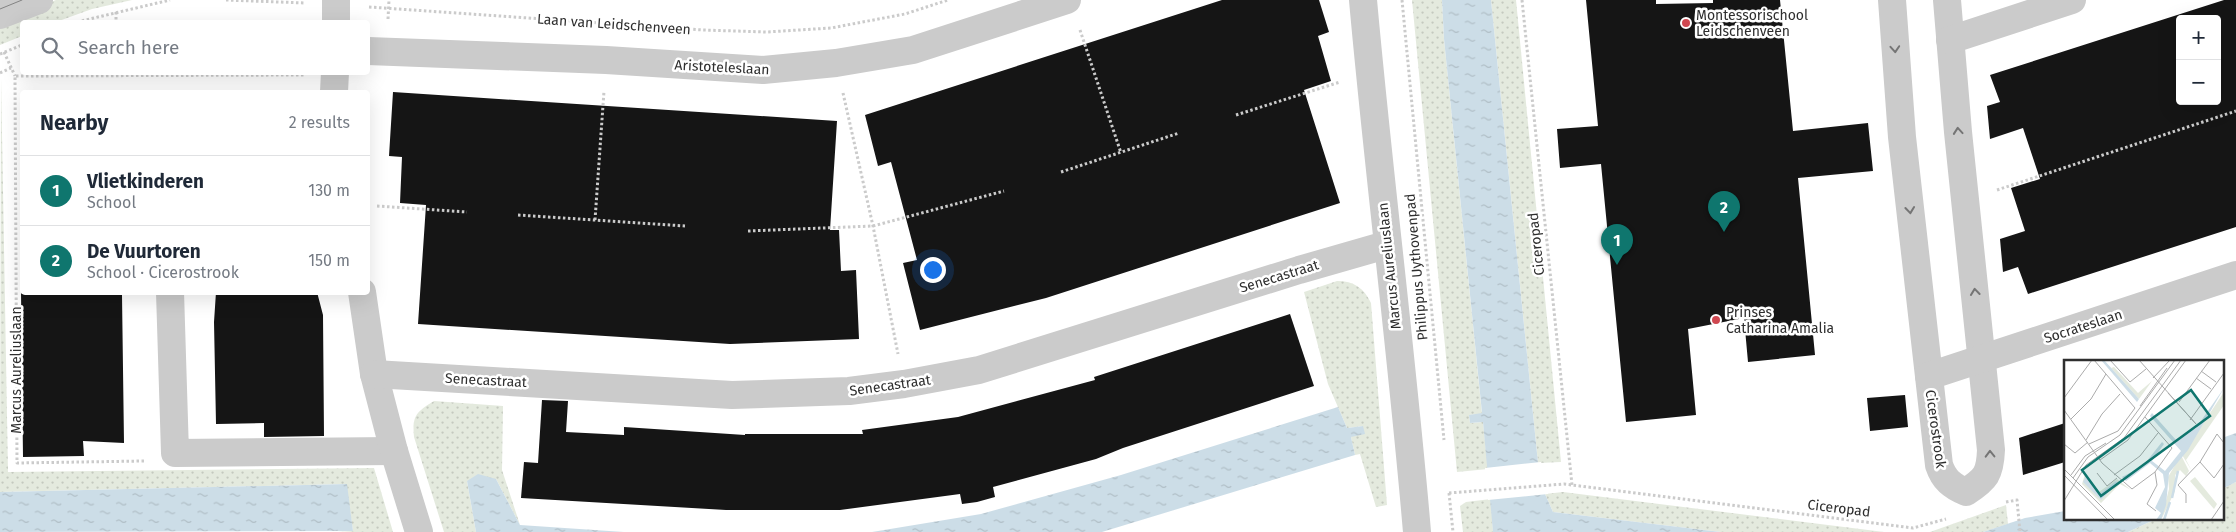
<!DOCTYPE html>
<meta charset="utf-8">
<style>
:root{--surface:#fff;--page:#f2f2f3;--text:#1f2937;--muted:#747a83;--line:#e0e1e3;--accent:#0f766e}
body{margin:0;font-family:"Fira Sans",sans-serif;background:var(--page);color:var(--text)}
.controls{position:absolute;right:15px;top:15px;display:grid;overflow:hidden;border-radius:5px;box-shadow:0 5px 20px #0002}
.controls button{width:45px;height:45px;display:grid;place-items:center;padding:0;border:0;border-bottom:1px solid var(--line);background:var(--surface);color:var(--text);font:25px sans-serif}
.you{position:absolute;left:932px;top:269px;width:18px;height:18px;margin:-12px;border:4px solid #fff;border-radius:50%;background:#1a73e8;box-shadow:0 0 0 8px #1a73e833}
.badge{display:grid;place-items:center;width:32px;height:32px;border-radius:50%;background:var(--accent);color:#fff;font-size:16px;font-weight:700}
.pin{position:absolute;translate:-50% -41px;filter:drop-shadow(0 1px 2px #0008)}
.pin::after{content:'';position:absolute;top:26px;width:18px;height:15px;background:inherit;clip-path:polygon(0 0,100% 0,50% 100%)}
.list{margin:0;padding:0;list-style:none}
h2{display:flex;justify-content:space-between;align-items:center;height:65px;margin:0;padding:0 20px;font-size:21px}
h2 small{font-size:16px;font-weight:400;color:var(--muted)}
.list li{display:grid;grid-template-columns:32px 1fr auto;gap:15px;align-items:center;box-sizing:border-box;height:70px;padding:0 20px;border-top:1px solid var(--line)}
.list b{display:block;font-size:19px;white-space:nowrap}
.list p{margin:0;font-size:16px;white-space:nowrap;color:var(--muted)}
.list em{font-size:16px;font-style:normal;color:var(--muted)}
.icon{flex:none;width:28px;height:28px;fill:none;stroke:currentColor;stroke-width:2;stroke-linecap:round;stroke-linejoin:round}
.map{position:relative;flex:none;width:2236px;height:532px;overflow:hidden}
.search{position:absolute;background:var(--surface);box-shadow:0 5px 20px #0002;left:20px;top:20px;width:350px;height:55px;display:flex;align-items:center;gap:12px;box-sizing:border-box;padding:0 18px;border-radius:5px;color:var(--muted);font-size:19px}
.panel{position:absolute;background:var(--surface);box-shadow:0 5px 20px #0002;left:20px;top:90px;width:350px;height:205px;border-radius:5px}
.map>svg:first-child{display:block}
.grass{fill:url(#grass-dots)}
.water{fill:url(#water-ripples)}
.pier{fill:#fff}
.building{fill:#151515;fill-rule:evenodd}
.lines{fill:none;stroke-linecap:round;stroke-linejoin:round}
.path{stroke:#cbcbcb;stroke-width:3;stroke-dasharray:2.5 2.5;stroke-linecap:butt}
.minor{stroke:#cbcbcb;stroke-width:28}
.tram{stroke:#838383;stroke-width:1}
.oneway{stroke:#757575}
.poi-dot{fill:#cf4750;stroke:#fff;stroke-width:2}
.labels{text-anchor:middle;stroke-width:5;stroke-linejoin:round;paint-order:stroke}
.poi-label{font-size:14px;fill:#2e2e2e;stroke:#fff;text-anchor:start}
.street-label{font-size:14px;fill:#2e2e2e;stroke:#fff}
.inset-river{fill:none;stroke:#ccdde7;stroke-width:2.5}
.inset-road{fill:none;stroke:#ababab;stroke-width:1}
.view{fill:#0f766e;fill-opacity:0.15;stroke:#0f766e;stroke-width:2.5}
.inset-edge{fill:none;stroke:#2e2e2e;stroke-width:2.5}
</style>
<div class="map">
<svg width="2236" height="532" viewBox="0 0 2236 532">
<defs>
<pattern id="grass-dots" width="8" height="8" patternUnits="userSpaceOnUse" patternTransform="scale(1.25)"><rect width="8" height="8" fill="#e4eade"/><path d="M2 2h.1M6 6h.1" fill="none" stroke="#c4c9bf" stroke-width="1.8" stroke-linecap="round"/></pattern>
<pattern id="water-ripples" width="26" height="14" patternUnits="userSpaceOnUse" patternTransform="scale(1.25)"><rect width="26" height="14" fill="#ccdde7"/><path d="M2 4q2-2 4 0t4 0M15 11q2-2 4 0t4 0" fill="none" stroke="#b0bec6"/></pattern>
</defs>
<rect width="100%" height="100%" fill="#fff"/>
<g class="grass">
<polygon points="56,0 132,0 92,9 56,22 22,22 22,36 0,45 0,22"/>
<polygon points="1412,0 1442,0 1444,39 1482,414 1469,415 1470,423 1483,422 1488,469 1457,472"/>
<polygon points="1491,0 1516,0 1561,462 1538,463"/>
<polygon points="1,78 8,472 374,468 393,532 337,532 353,531 346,484 0,492"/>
<path d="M1337 281C1354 281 1364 288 1371 303L1387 505 1376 507 1360 454 1355 455 1351 437 1363 426 1347 428 1328 384 1304 292Z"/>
<path d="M434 401 503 406 502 470 520 525 496 479 467 481 476 532H444L414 437C412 416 416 412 434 401Z"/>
<polygon points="2236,482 2236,532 2128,532 2158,518 2222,518 2222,489"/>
<polygon points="1563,492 1884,532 1721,532 1553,512 1545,494"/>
<polygon points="1491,499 1493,532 1463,532 1460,506 1466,502"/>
<polygon points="2006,505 2008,524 1983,532 1930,532"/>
</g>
<g class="water">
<polygon points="1442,0 1491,0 1538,463 1545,494 1553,512 1721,532 1493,532 1483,422 1470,423 1469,415 1482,413 1444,39"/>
<polygon points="1338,407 1347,428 1363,426 1365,434 1351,437 1355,455 1102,532 872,532 981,514 1121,475"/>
<polygon points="2236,433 2236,482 2222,489 2222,438"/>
<polygon points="478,474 496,479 520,525 624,532 476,532 467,481"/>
<polygon points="347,484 353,531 0,532 0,492"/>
<polygon points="2065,511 2065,518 2158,518 2128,532 1983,532 2025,518"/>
</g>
<polygon class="pier" points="1541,462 1548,494 1488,500 1485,468"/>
<g class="building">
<polygon points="1222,0 1319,0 1329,32 1318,36 1331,81 1304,90 1340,203 1046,298 920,330 903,263 917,260 891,162 878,166 865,115"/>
<polygon points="1586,0 1656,0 1656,4 1713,3 1713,0 1780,0 1793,131 1868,123 1873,171 1798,178 1815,355 1748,362 1744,318 1688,329 1696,415 1626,422 1601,164 1560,168 1557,129 1598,126"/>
<path d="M2224 0H2236V227L2028 294 2018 267 2003 272 2000 239 2025 231 2011 188 2040 179 2023 128 1990 139 1987 106 2000 102 1990 75ZM2180 19H2217V101H2180Z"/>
<polygon points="393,92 837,121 830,230 839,230 841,271 856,270 859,339 730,344 418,324 426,205 400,203 402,157 389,156"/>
<polygon points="21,292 122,295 124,443 83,441 84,456 23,457"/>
<polygon points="216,292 317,292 323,315 324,436 264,437 264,423 216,424 214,322"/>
<polygon points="1290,314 1314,386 1123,448 1096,459 993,487 995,497 977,502 962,504 960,494 840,510 726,510 521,498 524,462 538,463 542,400 568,401 566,432 624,435 624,427 745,435 745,434 863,434 862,430 958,417 1095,380 1094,377"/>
<polygon points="1905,395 1908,427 1870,431 1867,398"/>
<polygon points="2065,423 2065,462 2023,475 2019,438"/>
</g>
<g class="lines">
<g class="path">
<polyline points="226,0 305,3"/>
<polyline points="1402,0 1444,440"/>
<polyline points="1522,0 1572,485"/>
<polyline points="369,7 703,30 767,32 831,28 905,14 948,0"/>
<polyline points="116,12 116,22"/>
<polyline points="388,19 389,0"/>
<polyline points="77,22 170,0"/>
<polyline points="1080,30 1121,153"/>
<polyline points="4,52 15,76"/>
<polyline points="0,54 22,45"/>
<polyline points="0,73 11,68"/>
<polyline points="843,93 873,226 898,354"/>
<polyline points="1236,115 1340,82"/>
<polyline points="1061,172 1179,133"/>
<polyline points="1997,190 2236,111"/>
<polyline points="377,206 467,212"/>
<polyline points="518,215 685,226"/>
<polyline points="595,220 604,91"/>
<polyline points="748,231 873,226 1004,191"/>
<polyline points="144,461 17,463 15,76 304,75"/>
<polyline points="1449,493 1564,484 1913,528 1946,519"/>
<polyline points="1449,493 1453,532"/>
<polyline points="2006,502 2017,500 2020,532"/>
</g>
<g class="minor">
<path d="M1363 0C1379 178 1402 354 1417 532"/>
<path d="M1892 0 1902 137 1939 465C1944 480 1952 486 1966 492 1986 479 1990 474 1991 450L1958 132 1947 0"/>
<polyline points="0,15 39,0"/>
<polyline points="336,22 336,0"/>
<polyline points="1950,40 2072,0"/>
<polyline points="368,51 606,60 763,70 836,63 913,50 1067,0"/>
<polyline points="334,92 335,72"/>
<polyline points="170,292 175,453 394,451"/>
<polyline points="362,292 374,374 394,451 419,532"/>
<polyline points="374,374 732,395 849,391 904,384 979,370 1299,270 1386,245"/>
<polyline points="1929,376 2236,275"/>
</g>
<polyline class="tram" points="0,9 22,0"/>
</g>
<defs><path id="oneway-chevron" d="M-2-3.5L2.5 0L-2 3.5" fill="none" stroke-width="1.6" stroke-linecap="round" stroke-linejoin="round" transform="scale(1.25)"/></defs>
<g class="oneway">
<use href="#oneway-chevron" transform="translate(1895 49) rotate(86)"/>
<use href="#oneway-chevron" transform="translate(1958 131) rotate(-95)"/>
<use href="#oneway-chevron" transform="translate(1910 210) rotate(84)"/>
<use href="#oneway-chevron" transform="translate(1975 292) rotate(-96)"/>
<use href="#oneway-chevron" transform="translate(1990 454) rotate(-91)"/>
</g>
<g class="poi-dot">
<circle cx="1686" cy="23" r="5"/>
<circle cx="1716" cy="320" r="5"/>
</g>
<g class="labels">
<g class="poi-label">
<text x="1696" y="20">Montessorischool<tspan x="1696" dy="16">Leidschenveen</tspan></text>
<text x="1726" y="317">Prinses<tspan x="1726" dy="16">Catharina Amalia</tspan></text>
</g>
<g class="street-label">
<text transform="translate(614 24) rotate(4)" y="5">Laan van Leidschenveen</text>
<text transform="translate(722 67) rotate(3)" y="5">Aristoteleslaan</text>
<text transform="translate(1536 244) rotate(-96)" y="5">Ciceropad</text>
<text transform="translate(1389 266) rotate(-96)" y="5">Marcus Aureliuslaan</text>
<text transform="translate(1416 267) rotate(-95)" y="5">Philippus Uythovenpad</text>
<text transform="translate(1279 276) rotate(-17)" y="5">Senecastraat</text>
<text transform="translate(2083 326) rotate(-18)" y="5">Socrateslaan</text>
<text transform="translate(16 370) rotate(-90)" y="5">Marcus Aureliuslaan</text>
<text transform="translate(486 380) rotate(3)" y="5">Senecastraat</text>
<text transform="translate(890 385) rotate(-8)" y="5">Senecastraat</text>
<text transform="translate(1936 429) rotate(82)" y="5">Cicerostrook</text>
<text transform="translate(1839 508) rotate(7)" y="5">Ciceropad</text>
</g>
</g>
<g transform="translate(2064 360)">
<rect width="160" height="160" fill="#fff"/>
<path d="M50 7 74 33 88 21 75 39 47 8ZM160 32V45L122 100 128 111 118 95ZM117 95 125 111 122 116 116 110 111 115V131L97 160 105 129 104 117ZM21 114 35 132 53 119 67 130 56 124 37 143 18 124ZM22 117 35 134 52 121 54 123 37 139 20 122ZM131 117 153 144 150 149 126 121Z" fill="#e4eade" fill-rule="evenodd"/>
<path d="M37 0H40L75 39 73 42ZM160 28 124 90 105 113 102 145 97 160H92L97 153 91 148 101 127 99 114 86 103 62 121 58 117 79 106 98 82 100 84 88 101 101 111 117 91 86 56 88 53 112 80 132 68ZM22 116 35 134 52 121 54 123 37 140 19 122Z" fill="#ccdde7"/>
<path class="inset-river" d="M108 138 114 111M100 160 106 142"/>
<path class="inset-road" d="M46 0 66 22 82 9M75 0 132 64M137 11 152 22M89 18 106 0M132 18 147 29M104 33 132 64M0 38 28 0M115 42 146 0M76 46 103 8M0 50 38 103 68 129 91 112 108 88 81 57M7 59 27 39 42 14M126 60 160 13M22 80 38 54 56 34M160 83 153 74 136 102 150 118 160 104M0 84 11 93 24 82M25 84 54 71 71 48 30 0M36 100 64 80 122 0M0 109 51 160M91 112 93 125 83 144 92 151M33 113 43 126 53 118M0 115 44 160M7 115 21 96 42 83M50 115 76 96 94 73M9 118 24 97 56 75 111 0M0 141 22 105 60 78 117 0M122 143V134L114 125 136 102M147 160 160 141"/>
<path class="view" d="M127 30 146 56 37 136 18 110Z"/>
<rect width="160" height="160" class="inset-edge"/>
</g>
</svg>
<div class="controls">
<button>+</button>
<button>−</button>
</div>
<div class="you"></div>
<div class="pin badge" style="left:1617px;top:265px">1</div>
<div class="pin badge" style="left:1724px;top:232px">2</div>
<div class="search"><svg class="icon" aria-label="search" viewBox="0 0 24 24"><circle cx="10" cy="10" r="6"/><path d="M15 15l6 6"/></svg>Search here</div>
<section class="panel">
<h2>Nearby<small>2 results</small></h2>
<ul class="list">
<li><span class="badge">1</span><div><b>Vlietkinderen</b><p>School</p></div><em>130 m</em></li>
<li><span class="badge">2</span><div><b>De Vuurtoren</b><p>School · Cicerostrook</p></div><em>150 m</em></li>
</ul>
</section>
</div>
